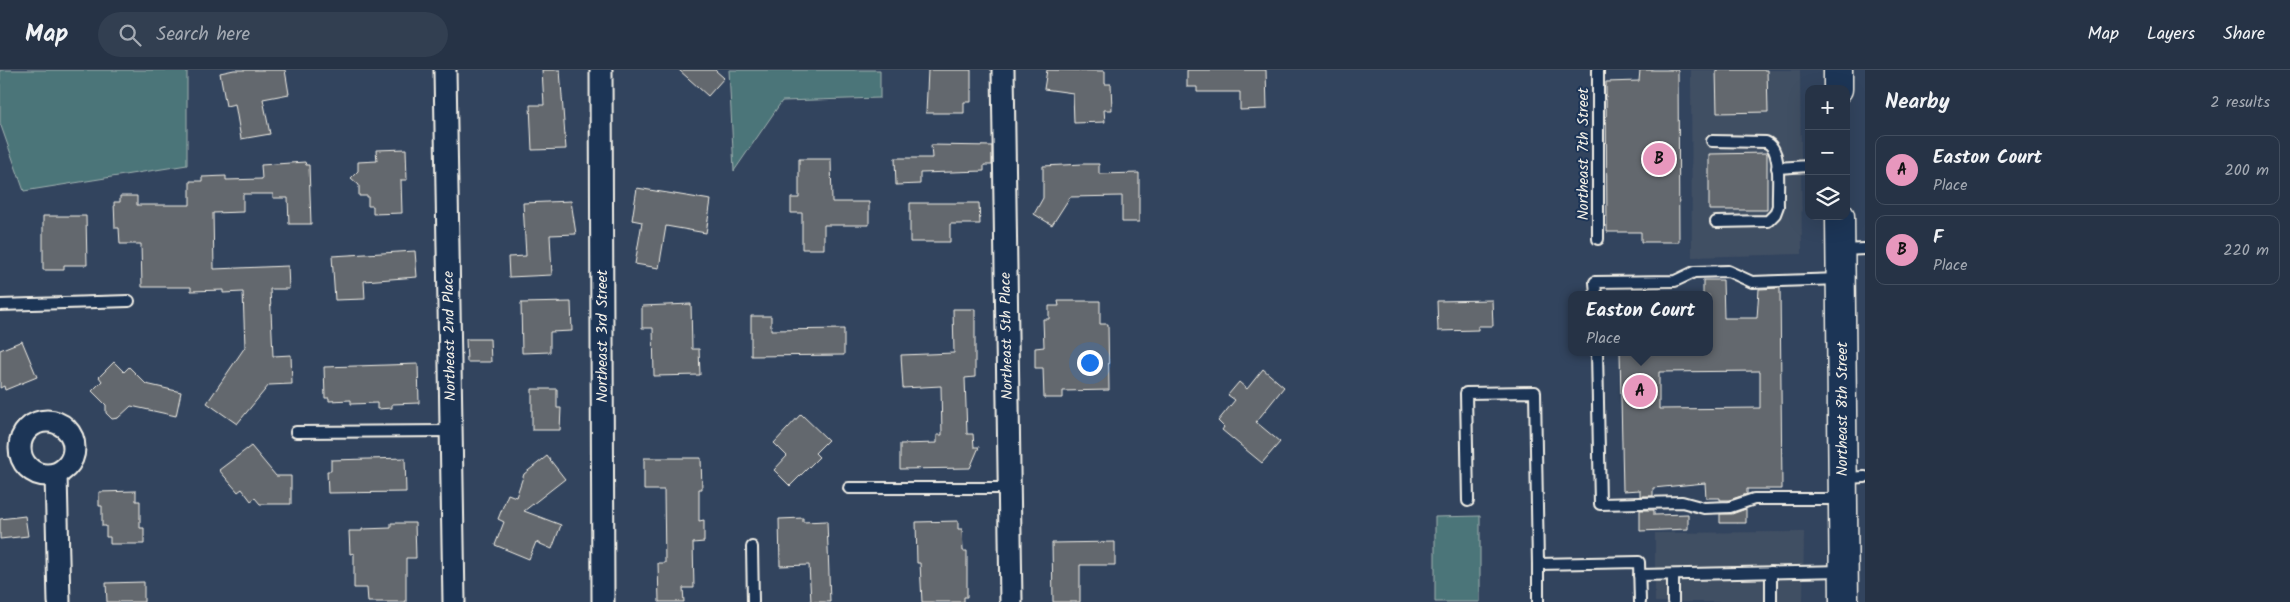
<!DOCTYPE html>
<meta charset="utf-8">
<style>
:root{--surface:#263346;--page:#323f51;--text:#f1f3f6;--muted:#a4aab3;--line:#424e5f;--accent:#e797bd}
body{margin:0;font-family:Kalam,sans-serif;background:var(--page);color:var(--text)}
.controls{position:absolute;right:15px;top:15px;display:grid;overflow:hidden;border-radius:10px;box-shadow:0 5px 20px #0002}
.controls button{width:45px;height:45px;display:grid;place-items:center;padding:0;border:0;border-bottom:1px solid var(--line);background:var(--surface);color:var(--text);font:25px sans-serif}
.you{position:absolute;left:1089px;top:292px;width:18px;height:18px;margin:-12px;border:4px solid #fff;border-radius:50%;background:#1a73e8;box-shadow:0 0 0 8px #1a73e833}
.badge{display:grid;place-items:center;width:32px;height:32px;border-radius:50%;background:var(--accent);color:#111;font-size:16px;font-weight:700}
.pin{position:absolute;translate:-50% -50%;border:2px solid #fff;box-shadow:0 1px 5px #0006}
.popup{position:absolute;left:1568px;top:221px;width:145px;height:65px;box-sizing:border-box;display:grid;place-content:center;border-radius:10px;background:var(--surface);filter:drop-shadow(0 1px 4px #0005);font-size:16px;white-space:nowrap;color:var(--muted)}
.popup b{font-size:19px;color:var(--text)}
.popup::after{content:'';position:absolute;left:50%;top:100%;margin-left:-10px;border:10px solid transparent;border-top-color:var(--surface)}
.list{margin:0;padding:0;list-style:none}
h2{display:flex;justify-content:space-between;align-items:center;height:65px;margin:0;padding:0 20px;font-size:21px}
h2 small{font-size:16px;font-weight:400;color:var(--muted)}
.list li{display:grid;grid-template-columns:32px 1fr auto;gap:15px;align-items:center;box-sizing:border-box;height:70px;margin:0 10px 10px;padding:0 10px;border:1px solid var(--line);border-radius:10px}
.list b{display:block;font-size:19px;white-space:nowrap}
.list p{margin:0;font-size:16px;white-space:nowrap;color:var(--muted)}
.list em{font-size:16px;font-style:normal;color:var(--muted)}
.icon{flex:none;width:28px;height:28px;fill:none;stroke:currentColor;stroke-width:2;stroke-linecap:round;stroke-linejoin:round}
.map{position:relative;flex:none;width:1865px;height:532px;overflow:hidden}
header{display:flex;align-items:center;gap:30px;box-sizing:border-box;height:70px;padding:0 25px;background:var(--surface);border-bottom:1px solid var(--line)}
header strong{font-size:24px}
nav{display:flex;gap:28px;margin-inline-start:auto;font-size:18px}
.search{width:350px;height:45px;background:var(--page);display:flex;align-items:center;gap:12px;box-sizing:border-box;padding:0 18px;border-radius:28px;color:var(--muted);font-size:19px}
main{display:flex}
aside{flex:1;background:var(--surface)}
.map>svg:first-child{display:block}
.built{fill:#414f63}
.green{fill:#4c7479;stroke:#a0b2b0}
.building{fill:#63686e;stroke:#f4f1e8;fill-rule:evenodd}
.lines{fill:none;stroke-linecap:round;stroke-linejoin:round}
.lane-casing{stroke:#f4f1e8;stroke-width:14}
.street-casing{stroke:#f4f1e8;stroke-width:25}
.primary-casing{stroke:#f4f1e8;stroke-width:31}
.lane{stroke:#1d3557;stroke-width:10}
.street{stroke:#1d3557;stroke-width:21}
.primary{stroke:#1d3557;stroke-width:28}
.labels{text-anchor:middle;stroke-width:4;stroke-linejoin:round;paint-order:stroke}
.street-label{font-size:15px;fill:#f4f1e8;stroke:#1d3557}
</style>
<header>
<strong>Map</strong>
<div class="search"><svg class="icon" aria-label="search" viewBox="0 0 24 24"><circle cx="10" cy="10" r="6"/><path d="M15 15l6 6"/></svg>Search here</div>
<nav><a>Map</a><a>Layers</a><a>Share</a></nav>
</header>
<main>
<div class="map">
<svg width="1865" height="532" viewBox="0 0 1865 532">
<rect width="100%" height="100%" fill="#32445e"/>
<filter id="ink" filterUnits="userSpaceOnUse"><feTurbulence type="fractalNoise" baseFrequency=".02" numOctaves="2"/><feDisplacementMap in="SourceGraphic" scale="10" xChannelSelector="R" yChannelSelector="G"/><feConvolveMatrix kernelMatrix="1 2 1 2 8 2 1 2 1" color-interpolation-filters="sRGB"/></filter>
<g filter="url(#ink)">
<g class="built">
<polygon points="1691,0 1800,0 1802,184 1692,187"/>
<polygon points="1804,462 1803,532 1655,532 1655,463"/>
</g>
<g class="green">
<polygon points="0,0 187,0 187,95 24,121 0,53"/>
<polygon points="729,0 880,0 880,28 782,31 734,101"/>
<polygon points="1480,446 1480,532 1435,532 1435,447"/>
</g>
<g class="building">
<polygon points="234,0 285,0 289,24 263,29 270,64 241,69 235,34 226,36 220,3"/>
<polygon points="542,0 560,0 566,79 532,80 530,35 544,35"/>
<polygon points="679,0 715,0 724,8 708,26"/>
<polygon points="928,0 971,0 971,32 964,32 964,43 926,43"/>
<polygon points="1047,0 1105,1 1105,14 1111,14 1112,40 1104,40 1105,52 1074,53 1073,23 1044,19"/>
<polygon points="1187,0 1266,0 1267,39 1240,40 1240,22 1197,22 1197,17 1187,17"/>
<polygon points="1640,0 1678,0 1679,172 1641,172 1641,162 1607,162 1606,12 1639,11"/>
<polygon points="1716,0 1767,0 1768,42 1717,43"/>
<polygon points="931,75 992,76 992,95 984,95 984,101 920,103 920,114 896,115 895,88 932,88"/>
<polygon points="406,79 407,110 401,110 402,143 373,144 373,136 368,136 368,126 359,126 359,115 351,108 358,101 358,92 377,91 376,80"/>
<polygon points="1767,83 1767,140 1709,140 1709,84"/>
<polygon points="799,89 831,89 832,132 869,132 869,155 824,155 824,179 802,179 802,143 791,143 791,128 799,128"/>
<polygon points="305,92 306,95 309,95 311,154 289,154 288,128 273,128 273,124 243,124 243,142 213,143 214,199 288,196 289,219 270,219 273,286 291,285 292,314 269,315 237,354 207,333 245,277 243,222 223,223 223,220 191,221 191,217 142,217 141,174 120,174 119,158 115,158 114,132 120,132 120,126 137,126 137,135 190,135 190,111 202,111 202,107 226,106 226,110 262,109 261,95"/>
<polygon points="1083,94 1099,94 1099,104 1139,103 1139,152 1122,152 1122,126 1070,127 1052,155 1034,144 1043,128 1043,96"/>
<polygon points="637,118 711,130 706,163 666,156 659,198 635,194 642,152 632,150"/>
<polygon points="571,131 576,164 550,165 552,205 509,207 508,187 526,186 523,133"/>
<polygon points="910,133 979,133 980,154 950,154 950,172 910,172"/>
<polygon points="43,146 86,146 87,195 64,195 64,200 43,200"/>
<polygon points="415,181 417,207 364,211 365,229 335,230 332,186"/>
<path d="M1703 210H1723L1724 248H1757L1759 219 1780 218 1782 419H1747V424L1729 430H1720V428H1706L1705 413 1653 418V426H1640V420L1623 421 1620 282H1709V225H1703ZM1760 301V338L1659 339V302Z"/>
<polygon points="1492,230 1493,256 1478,256 1478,260 1438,261 1437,231"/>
<polygon points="1058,231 1100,231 1100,254 1108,254 1109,320 1063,321 1063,328 1044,328 1043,298 1035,298 1035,278 1044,277 1043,249 1049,249 1049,236 1059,236"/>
<polygon points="571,232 572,261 550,262 550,282 522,283 521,233"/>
<polygon points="691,234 692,279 699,279 700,305 654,306 653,258 642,258 642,236"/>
<polygon points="953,239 975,239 975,307 965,308 967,364 973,364 974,377 979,377 970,398 900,399 900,374 937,373 937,365 942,365 941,316 903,318 901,285 954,283"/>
<polygon points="751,246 771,246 771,260 844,259 844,285 751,286"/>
<polygon points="466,269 490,269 491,292 467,292"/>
<polygon points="22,271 37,307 5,320 4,316 0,318 0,280"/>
<polygon points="114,292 124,302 129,297 146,314 181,322 176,346 131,336 118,348 112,349 106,343 106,335 92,321 102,311 99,307"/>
<polygon points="418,294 419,333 392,334 392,338 377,339 377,333 351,334 351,330 329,331 329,328 325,328 324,297"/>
<polygon points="1263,299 1284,317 1256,352 1280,372 1262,393 1222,360 1224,357 1218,351 1235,330 1228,325 1239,312 1247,319"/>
<polygon points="532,319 557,319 557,338 561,338 560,360 532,360"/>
<polygon points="801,344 828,370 815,383 819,387 790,416 774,400 787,386 774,373"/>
<polygon points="251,376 276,406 291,406 291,434 260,434 255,428 251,431 242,419 238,422 219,400"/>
<polygon points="547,386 565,409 524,441 561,455 552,479 536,472 529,489 495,475 504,452 498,449 508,424 516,427 524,404"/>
<polygon points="405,388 406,422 328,423 327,401 331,401 331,390"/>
<polygon points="644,388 701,388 702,419 699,419 699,451 704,450 704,472 693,473 694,518 683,518 684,532 659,532 658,493 665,493 664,420 644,420"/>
<polygon points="136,421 136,431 140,431 140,458 144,458 144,474 110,474 110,467 106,467 106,456 102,456 102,436 99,436 99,422"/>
<polygon points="1746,439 1746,453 1720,453 1720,444 1732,444"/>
<polygon points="1640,440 1654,440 1654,445 1688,444 1688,459 1640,461"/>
<polygon points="25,446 28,466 0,469 0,449"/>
<polygon points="803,448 803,452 827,451 830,532 811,532 809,495 780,496 779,449"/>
<polygon points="958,451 958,459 962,459 963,481 967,481 967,527 964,527 964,532 922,532 920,493 917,493 916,452"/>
<polygon points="391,453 415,453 416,488 406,488 406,532 368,532 367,518 354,518 354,483 350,484 349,461 362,461 362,459 391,458"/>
<polygon points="1115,472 1115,495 1080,495 1080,532 1053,532 1052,473"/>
<polygon points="144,512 144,532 107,532 106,513"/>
</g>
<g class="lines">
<defs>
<g id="lane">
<polyline points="1598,0 1598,169"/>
<path d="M1712 71 1766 72C1783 79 1777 118 1778 136L1775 144 1768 151 1716 152"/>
<polyline points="1777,98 1809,96"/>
<polyline points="1842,180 1865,179"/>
<polyline points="1596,225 1595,212 1675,211 1694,202 1728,201 1752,212 1840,209"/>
<polyline points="0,235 129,231"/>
<polyline points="1597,282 1600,434 1682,432 1704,438 1730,437 1754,429 1842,429"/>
<polyline points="296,362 451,361"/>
<polyline points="1844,408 1865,407"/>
<polyline points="849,418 1009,418"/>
<polyline points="1468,431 1466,323 1535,322 1538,494 1639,492 1640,532"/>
<polyline points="752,477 753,532"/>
<polyline points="1538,494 1538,532"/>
<polyline points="1771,502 1771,532"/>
<polyline points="1639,505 1843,501"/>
<polyline points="1673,505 1673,532"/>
</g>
<g id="street">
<polyline points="445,0 454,532"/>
<polyline points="601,0 603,532"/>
<polyline points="1003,0 1011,532"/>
<circle cx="47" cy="378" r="27"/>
<polyline points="56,404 59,532"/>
</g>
<g id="primary">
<polyline points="1838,0 1838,19"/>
<polyline points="1840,146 1844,532"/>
</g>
</defs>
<use href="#lane" class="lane-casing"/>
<use href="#street" class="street-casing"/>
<use href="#primary" class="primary-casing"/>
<use href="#lane" class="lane"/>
<use href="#street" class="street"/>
<use href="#primary" class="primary"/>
</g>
</g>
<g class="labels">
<g class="street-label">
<text transform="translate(1583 84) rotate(-90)" y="5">Northeast 7th Street</text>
<text transform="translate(449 266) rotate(-91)" y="5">Northeast 2nd Place</text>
<text transform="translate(602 266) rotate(-90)" y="5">Northeast 3rd Street</text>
<text transform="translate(1006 266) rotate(-91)" y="5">Northeast 5th Place</text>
<text transform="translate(1842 339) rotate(-90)" y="5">Northeast 8th Street</text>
</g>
</g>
</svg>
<div class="controls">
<button>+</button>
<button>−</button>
<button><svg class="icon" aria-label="layers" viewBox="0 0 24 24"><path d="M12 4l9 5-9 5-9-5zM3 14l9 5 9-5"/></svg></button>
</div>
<div class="you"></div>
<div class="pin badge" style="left:1640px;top:321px">A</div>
<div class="popup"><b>Easton Court</b>Place</div>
<div class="pin badge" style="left:1659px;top:89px">B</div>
</div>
<aside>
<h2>Nearby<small>2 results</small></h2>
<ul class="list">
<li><span class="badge">A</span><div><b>Easton Court</b><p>Place</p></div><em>200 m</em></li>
<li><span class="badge">B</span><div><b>F</b><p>Place</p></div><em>220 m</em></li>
</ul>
</aside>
</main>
